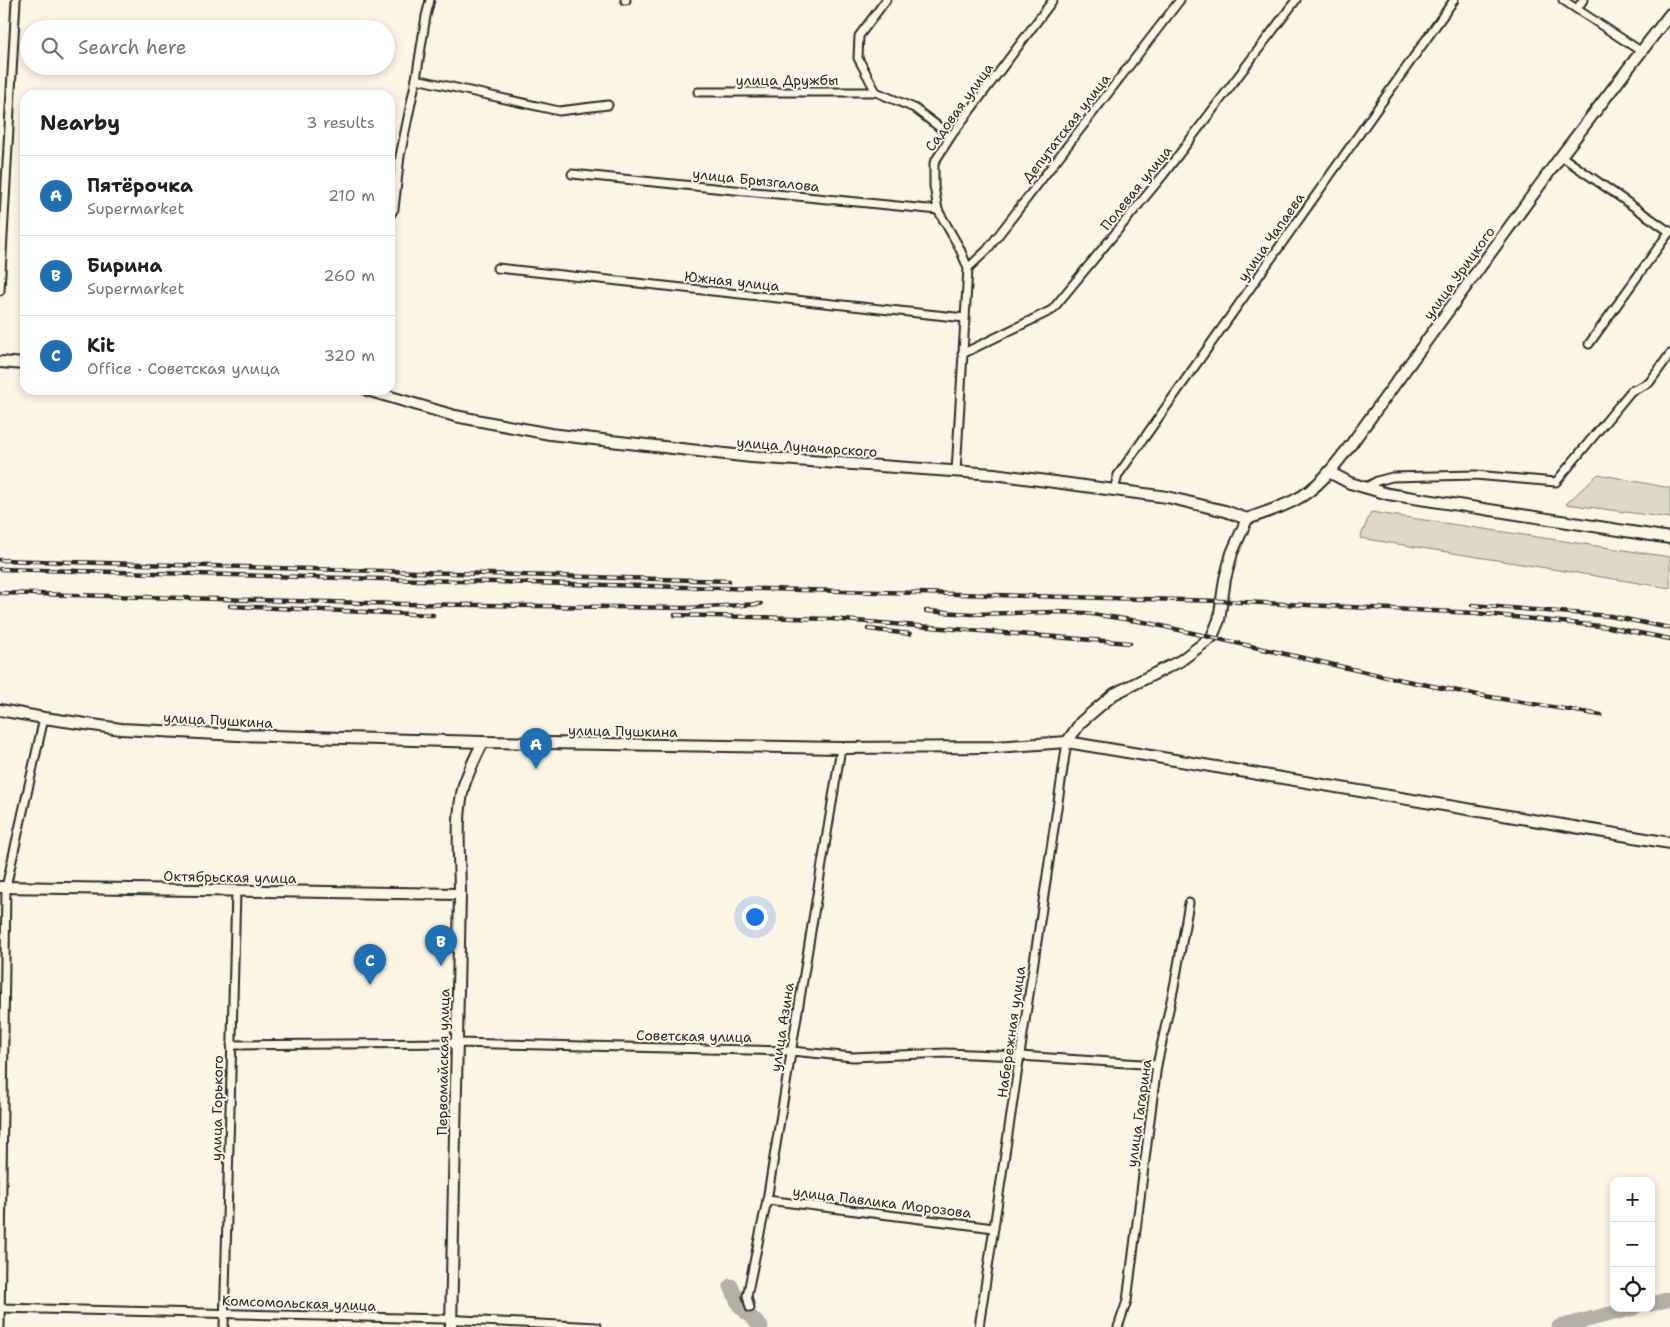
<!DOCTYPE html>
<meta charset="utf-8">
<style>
:root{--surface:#fff;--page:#f2f2f2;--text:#202124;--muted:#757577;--line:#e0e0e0;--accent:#1f6fb2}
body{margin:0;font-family:"Shantell Sans",sans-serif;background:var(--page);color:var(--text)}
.controls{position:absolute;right:15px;bottom:15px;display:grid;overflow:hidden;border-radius:10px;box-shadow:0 2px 8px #0003}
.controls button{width:45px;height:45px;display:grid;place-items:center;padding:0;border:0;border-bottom:1px solid var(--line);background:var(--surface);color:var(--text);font:25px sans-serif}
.you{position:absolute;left:754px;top:916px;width:18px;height:18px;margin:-12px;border:4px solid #fff;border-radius:50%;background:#1a73e8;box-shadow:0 0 0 8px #1a73e833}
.badge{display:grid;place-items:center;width:32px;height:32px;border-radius:50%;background:var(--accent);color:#fff;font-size:16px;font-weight:700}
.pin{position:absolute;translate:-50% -41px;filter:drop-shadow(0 1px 2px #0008)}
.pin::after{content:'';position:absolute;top:26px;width:18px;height:15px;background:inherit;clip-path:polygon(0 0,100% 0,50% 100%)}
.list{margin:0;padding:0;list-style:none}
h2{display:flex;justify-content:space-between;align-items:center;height:65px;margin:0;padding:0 20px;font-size:21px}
h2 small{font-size:16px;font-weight:400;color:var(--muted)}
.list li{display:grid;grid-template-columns:32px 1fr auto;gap:15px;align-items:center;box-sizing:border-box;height:80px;padding:0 20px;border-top:1px solid var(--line)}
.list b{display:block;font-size:19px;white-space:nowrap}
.list p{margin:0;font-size:16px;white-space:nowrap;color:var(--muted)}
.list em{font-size:16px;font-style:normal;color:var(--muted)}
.icon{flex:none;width:28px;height:28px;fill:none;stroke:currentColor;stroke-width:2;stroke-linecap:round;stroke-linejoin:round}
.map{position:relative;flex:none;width:1670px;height:1327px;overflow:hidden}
.search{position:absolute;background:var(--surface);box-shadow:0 2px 8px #0003;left:20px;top:20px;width:375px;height:55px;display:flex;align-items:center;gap:12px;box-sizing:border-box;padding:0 18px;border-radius:28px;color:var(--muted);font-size:19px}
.panel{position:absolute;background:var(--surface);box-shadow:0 2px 8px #0003;left:20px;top:90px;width:375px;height:305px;border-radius:15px}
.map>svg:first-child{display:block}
.green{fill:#ded8ca;stroke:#84827a}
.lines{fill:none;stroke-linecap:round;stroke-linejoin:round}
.river{stroke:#b4b0a5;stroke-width:15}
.street-casing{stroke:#2b2b2b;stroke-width:11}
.secondary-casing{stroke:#2b2b2b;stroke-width:14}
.street{stroke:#fcf5e5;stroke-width:7}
.secondary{stroke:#fcf5e5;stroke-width:10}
.rail-casing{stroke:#2b2b2b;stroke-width:4.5}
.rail{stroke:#fcf5e5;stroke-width:2.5;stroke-dasharray:8;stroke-linecap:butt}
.labels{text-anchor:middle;stroke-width:4;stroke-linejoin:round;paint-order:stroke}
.street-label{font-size:14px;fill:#2b2b2b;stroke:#fcf5e5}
</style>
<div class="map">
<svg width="1670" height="1327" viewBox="0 0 1670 1327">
<rect width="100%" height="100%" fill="#fcf5e5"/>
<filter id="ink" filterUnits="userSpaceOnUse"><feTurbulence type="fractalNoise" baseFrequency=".02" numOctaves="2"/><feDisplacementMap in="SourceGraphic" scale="10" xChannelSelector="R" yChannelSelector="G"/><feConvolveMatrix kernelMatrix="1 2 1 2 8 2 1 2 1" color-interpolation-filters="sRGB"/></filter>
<g filter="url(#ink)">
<g class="green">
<polygon points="1598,474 1670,488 1670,518 1566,504"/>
<polygon points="1371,512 1670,557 1670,588 1360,538"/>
</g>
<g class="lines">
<g class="river">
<polyline points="731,1286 739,1305 761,1327"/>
<polyline points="1651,1304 1670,1299"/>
<polyline points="1559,1327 1634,1308"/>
</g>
<defs>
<g id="street">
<polyline points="625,0 626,0"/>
<polyline points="886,0 859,36 858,58 876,92 914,108 951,136"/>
<polyline points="1563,0 1642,52"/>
<polyline points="1577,9 1583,0"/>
<polyline points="416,79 559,111 608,105"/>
<polyline points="698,92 876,92"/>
<polyline points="1561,156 1670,232"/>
<polyline points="572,174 938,210"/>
<polyline points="390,215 394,209 400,156 416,79 426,16 430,0"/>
<polyline points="497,268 965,318"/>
<polyline points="968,268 987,250 1180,0"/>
<polyline points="0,291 16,0"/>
<polyline points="1589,344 1670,231"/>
<polyline points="962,354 1052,310 1164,174 1296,0"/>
<polyline points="956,472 968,268 959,247 938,210 934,186 934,163 951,136 1053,0"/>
<polyline points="1365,488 1377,481 1392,477 1475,475 1556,482 1631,391 1649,383 1670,354"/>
<polyline points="1114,490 1118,475 1454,0"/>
<polyline points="231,1045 457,1043 791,1051 853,1057 946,1053 1020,1056 1157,1065"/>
<polyline points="767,1200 994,1228"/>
<polyline points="0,1308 443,1319 597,1327"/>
<polyline points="750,1308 747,1296 767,1200 841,748"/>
<polyline points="0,1327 6,887 44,718"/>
<polyline points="224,1327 236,891"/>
<polyline points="979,1327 1067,742"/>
<polyline points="1118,1327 1127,1301 1157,1065 1175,982 1189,903"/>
</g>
<g id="secondary">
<polyline points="0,362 25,364"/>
<polyline points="367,390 455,416 550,434 751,457 994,474 1167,497 1225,511 1247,519"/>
<polyline points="1329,472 1350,483 1388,494 1670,538"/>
<path d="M1247 519C1263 513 1280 508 1295 500 1319 488 1336 464 1352 443L1561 156 1670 14"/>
<polyline points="0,710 44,718 121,729 238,735 483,742 841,748 995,747 1067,742 1670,843"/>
<polyline points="1067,742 1081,722 1114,694 1180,661 1212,637 1219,620 1225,579 1232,553 1247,519"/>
<polyline points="0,887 460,894"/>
<path d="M451 1327 460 894C460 860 455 818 464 785 469 770 476 756 483 742"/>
</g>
</defs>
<use href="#street" class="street-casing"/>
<use href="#secondary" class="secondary-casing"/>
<use href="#street" class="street"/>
<use href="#secondary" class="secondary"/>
<defs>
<g id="rail">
<polyline points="0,560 729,581"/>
<polyline points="0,569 1221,601 1476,613 1609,627 1670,639"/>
<polyline points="0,593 403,604 686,608 761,604"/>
<polyline points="1472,605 1610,616 1670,628"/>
<polyline points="230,606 433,615"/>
<polyline points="926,611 972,614 1055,612 1085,613 1144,622 1387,677 1478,695 1601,715"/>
<polyline points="675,615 831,619 1130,643"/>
<polyline points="868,629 910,634"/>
</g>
</defs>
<use href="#rail" class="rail-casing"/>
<use href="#rail" class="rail"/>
</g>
</g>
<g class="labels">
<g class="street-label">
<text x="787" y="85">улица Дружбы</text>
<text transform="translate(959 107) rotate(-54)" y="5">Садовая улица</text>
<text transform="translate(1066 128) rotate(-52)" y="5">Депутатская улица</text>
<text transform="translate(756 180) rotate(6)" y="5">улица Брызгалова</text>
<text transform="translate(1136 188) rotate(-51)" y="5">Полевая улица</text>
<text transform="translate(1271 237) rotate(-55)" y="5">улица Чапаева</text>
<text transform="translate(1459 273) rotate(-54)" y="5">улица Урицкого</text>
<text transform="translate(732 281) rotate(6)" y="5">Южная улица</text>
<text transform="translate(807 447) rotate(4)" y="5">улица Луначарского</text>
<text transform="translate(218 720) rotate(3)" y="5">улица Пушкина</text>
<text transform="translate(623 731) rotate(1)" y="5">улица Пушкина</text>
<text transform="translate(230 877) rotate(1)" y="5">Октябрьская улица</text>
<text transform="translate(782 1027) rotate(-81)" y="5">улица Азина</text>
<text transform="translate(1011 1032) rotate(-82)" y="5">Набережная улица</text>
<text transform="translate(694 1036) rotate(1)" y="5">Советская улица</text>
<text transform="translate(443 1062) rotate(-89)" y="5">Первомайская улица</text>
<text transform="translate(217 1108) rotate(-89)" y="5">улица Горького</text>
<text transform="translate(1139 1113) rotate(-82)" y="5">улица Гагарина</text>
<text transform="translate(882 1202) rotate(7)" y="5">улица Павлика Морозова</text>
<text transform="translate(299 1303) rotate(2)" y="5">Комсомольская улица</text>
</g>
</g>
</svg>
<div class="controls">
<button>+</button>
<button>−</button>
<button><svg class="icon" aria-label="locate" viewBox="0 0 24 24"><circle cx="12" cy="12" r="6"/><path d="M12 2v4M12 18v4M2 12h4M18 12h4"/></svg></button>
</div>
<div class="you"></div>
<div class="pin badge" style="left:536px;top:769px">A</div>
<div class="pin badge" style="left:441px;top:966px">B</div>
<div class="pin badge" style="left:370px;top:985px">C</div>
<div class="search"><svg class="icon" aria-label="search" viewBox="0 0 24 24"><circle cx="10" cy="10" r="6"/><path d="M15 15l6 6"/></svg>Search here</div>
<section class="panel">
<h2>Nearby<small>3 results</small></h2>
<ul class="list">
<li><span class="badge">A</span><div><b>Пятёрочка</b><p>Supermarket</p></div><em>210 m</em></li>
<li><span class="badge">B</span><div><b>Бирина</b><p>Supermarket</p></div><em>260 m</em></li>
<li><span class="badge">C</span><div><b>Kit</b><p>Office · Советская улица</p></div><em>320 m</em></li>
</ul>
</section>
</div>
